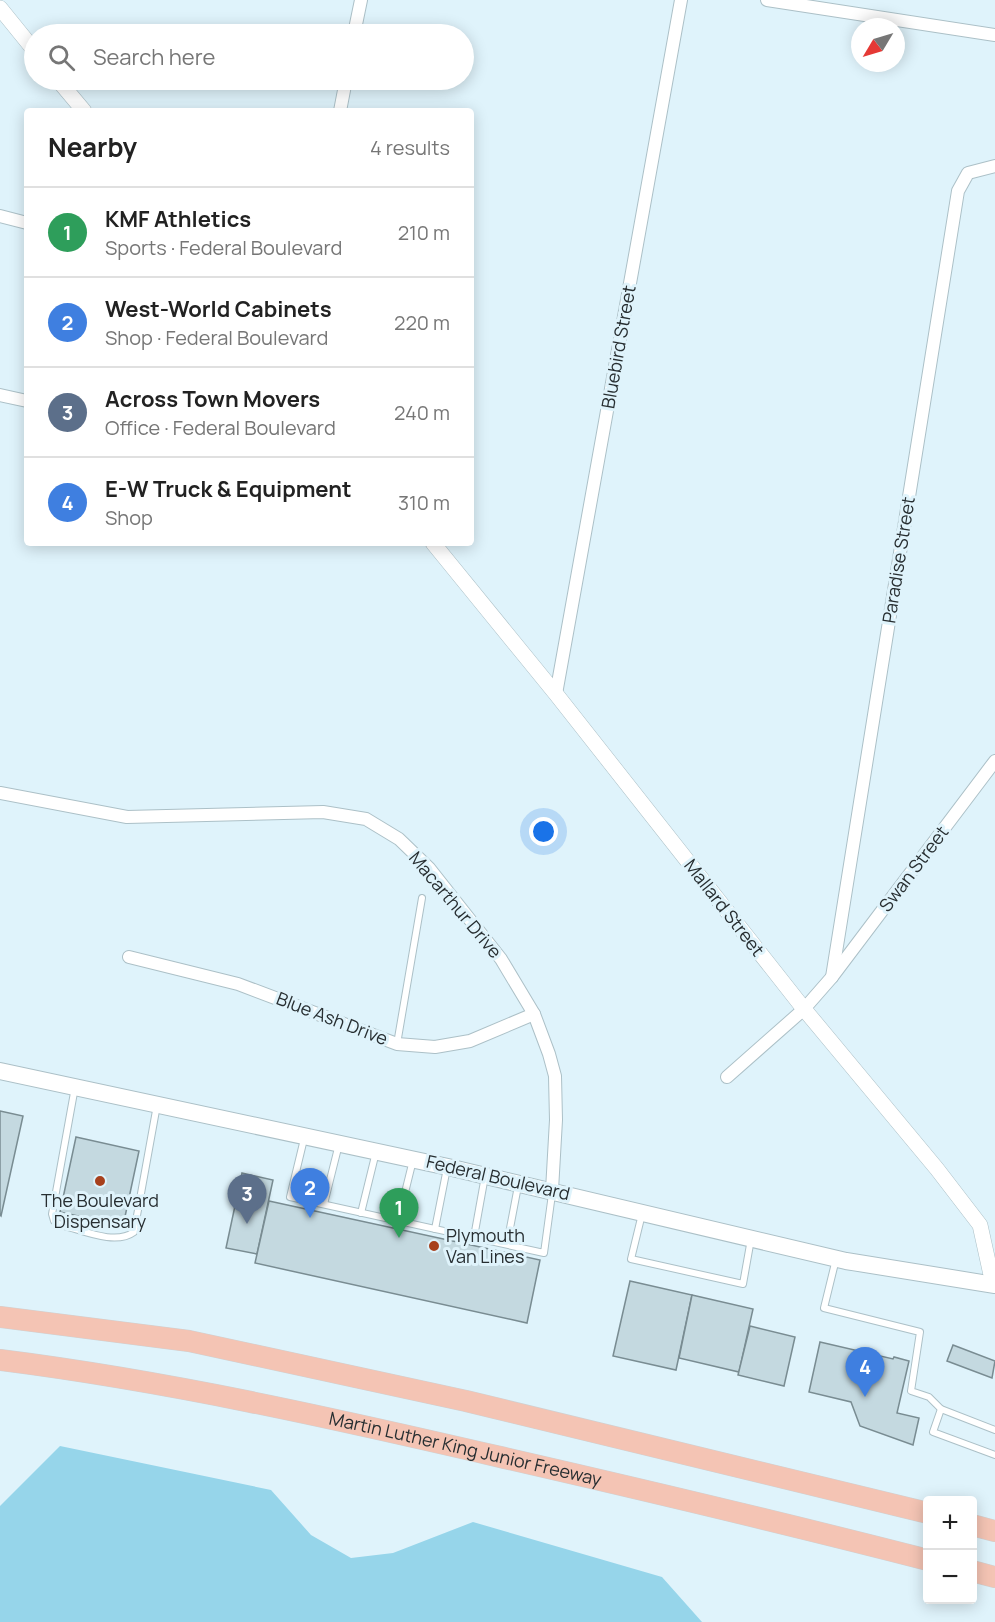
<!DOCTYPE html>
<meta charset="utf-8">
<style>
:root{--surface:#fff;--page:#f2f2f2;--text:#222;--muted:#767676;--line:#e0e0e0;--accent:#0b8043}
body{margin:0;font-family:Manrope,sans-serif;background:var(--page);color:var(--text)}
.controls{position:absolute;right:18px;bottom:18px;display:grid;overflow:hidden;border-radius:6px;box-shadow:0 3px 15px #0003}
.controls button{width:54px;height:54px;display:grid;place-items:center;padding:0;border:0;border-bottom:2px solid var(--line);background:var(--surface);color:var(--text);font:30px sans-serif}
.compass{position:absolute;left:851px;top:18px;width:54px;height:54px;border-radius:50%;background:var(--surface);box-shadow:0 3px 15px #0003;rotate:232deg}
.you{position:absolute;left:544px;top:832px;width:21px;height:21px;margin:-15px;border:4px solid #fff;border-radius:50%;background:#1a73e8;box-shadow:0 0 0 9px #1a73e833}
.badge{display:grid;place-items:center;width:39px;height:39px;border-radius:50%;background:var(--accent);color:#fff;font-size:20px;font-weight:700}
.pin{position:absolute;translate:-50% -50px;filter:drop-shadow(0 2px 3px #0008)}
.pin::after{content:'';position:absolute;top:32px;width:21px;height:18px;background:inherit;clip-path:polygon(0 0,100% 0,50% 100%)}
.list{margin:0;padding:0;list-style:none}
h2{display:flex;justify-content:space-between;align-items:center;height:78px;margin:0;padding:0 24px;font-size:26px}
h2 small{font-size:20px;font-weight:400;color:var(--muted)}
.list li{display:grid;grid-template-columns:39px 1fr auto;gap:18px;align-items:center;box-sizing:border-box;height:90px;padding:0 24px;border-top:2px solid var(--line)}
.list b{display:block;font-size:22px;white-space:nowrap}
.list p{margin:0;font-size:20px;white-space:nowrap;color:var(--muted)}
.list em{font-size:20px;font-style:normal;color:var(--muted)}
.icon{flex:none;width:33px;height:33px;fill:none;stroke:currentColor;stroke-width:2;stroke-linecap:round;stroke-linejoin:round}
.map{position:relative;flex:none;width:995px;height:1622px;overflow:hidden}
.search{position:absolute;background:var(--surface);box-shadow:0 3px 15px #0003;left:24px;top:24px;width:450px;height:66px;display:flex;align-items:center;gap:15px;box-sizing:border-box;padding:0 21px;border-radius:33px;color:var(--muted);font-size:22px}
.panel{position:absolute;background:var(--surface);box-shadow:0 3px 15px #0003;left:24px;top:108px;width:450px;height:438px;border-radius:6px}
.map>svg:first-child{display:block}
.green{fill:#96d5ea}
.building{fill:#c4d9e0;stroke:#798c92;stroke-width:1.5}
.lines{fill:none;stroke-linecap:round;stroke-linejoin:round}
.service-casing{stroke:#acc0c7;stroke-width:8}
.minor-casing{stroke:#acc0c7;stroke-width:14}
.tertiary-casing{stroke:#acc0c7;stroke-width:16}
.secondary-casing{stroke:#acc0c7;stroke-width:18}
.motorway-casing{stroke:#cfd1d2;stroke-width:22}
.service{stroke:#fff;stroke-width:6}
.minor{stroke:#fff;stroke-width:12}
.tertiary{stroke:#fff;stroke-width:15}
.secondary{stroke:#fff;stroke-width:16}
.motorway{stroke:#f4c4b4;stroke-width:21}
.poi-dot{fill:#a7401c;stroke:#dff3fb;stroke-width:2}
.labels{text-anchor:middle;stroke-width:6;stroke-linejoin:round;paint-order:stroke}
.street-label{font-size:18px;fill:#272e31;stroke:#dff3fb}
.poi-label{font-size:18px;fill:#272e31;stroke:#dff3fb}
</style>
<div class="map">
<svg width="995" height="1622" viewBox="0 0 995 1622">
<rect width="100%" height="100%" fill="#dff3fb"/>
<polygon class="green" points="60,1446 271,1490 311,1535 351,1558 393,1553 473,1522 662,1577 702,1622 0,1622 0,1506"/>
<g class="building">
<polygon points="0,1111 23,1116 1,1216 0,1215"/>
<polygon points="76,1137 139,1151 123,1226 60,1212"/>
<polygon points="242,1173 273,1180 257,1254 226,1248"/>
<polygon points="269,1201 540,1260 527,1323 255,1263"/>
<polygon points="630,1281 692,1295 676,1370 613,1356"/>
<polygon points="692,1295 753,1309 739,1372 679,1358"/>
<polygon points="750,1326 795,1337 784,1386 738,1375"/>
<polygon points="820,1342 893,1359 894,1357 909,1361 897,1413 919,1418 913,1445 860,1426 851,1402 809,1392"/>
<polygon points="953,1345 995,1361 992,1378 947,1361"/>
</g>
<g class="lines">
<defs>
<g id="service">
<polyline points="397,1044 422,898"/>
<path d="M75 1087 52 1214 54 1221 61 1225C82 1230 115 1246 134 1232L157 1105"/>
<polyline points="304,1139 290,1197 544,1253 552,1194"/>
<polyline points="324,1204 339,1144"/>
<polyline points="361,1213 376,1152"/>
<polyline points="642,1214 631,1259 743,1284 751,1239"/>
<polyline points="398,1221 413,1160"/>
<polyline points="435,1229 447,1168"/>
<polyline points="474,1237 485,1176"/>
<polyline points="507,1244 518,1186"/>
<polyline points="836,1259 824,1308 920,1332 911,1391 929,1397 941,1409 995,1430"/>
<polyline points="941,1409 933,1432 995,1455"/>
</g>
<g id="minor">
<polyline points="767,0 995,35"/>
<polyline points="354,34 361,0"/>
<polyline points="340,111 346,80"/>
<polyline points="0,216 27,223"/>
<polyline points="0,395 27,401"/>
<polyline points="556,694 681,0"/>
<polyline points="0,793 127,817 323,812 366,819 399,839 429,868 501,959 534,1014 549,1054 555,1076 556,1120 552,1190"/>
<polyline points="129,957 238,984 397,1044 435,1047 470,1041 534,1014"/>
<polyline points="832,977 958,191 968,173 995,166"/>
<polyline points="727,1077 804,1009 832,977 995,761"/>
</g>
<g id="tertiary">
<polyline points="0,8 34,50"/>
<polyline points="58,80 84,111"/>
<polyline points="433,543 556,694 804,1009 937,1169 980,1225 993,1284"/>
</g>
<polyline id="secondary" points="0,1071 448,1167 846,1261 995,1285"/>
<g id="motorway">
<polyline points="0,1317 189,1341 466,1401 928,1513"/>
<path id="s1" d="M0 1360C167 1381 332 1418 496 1456 640 1489 784 1523 928 1560"/>
<polyline points="972,1525 995,1531"/>
<polyline points="972,1571 995,1577"/>
</g>
</defs>
<use href="#service" class="service-casing"/>
<use href="#minor" class="minor-casing"/>
<use href="#tertiary" class="tertiary-casing"/>
<use href="#secondary" class="secondary-casing"/>
<use href="#motorway" class="motorway-casing"/>
<use href="#service" class="service"/>
<use href="#minor" class="minor"/>
<use href="#tertiary" class="tertiary"/>
<use href="#secondary" class="secondary"/>
<use href="#motorway" class="motorway"/>
</g>
<g class="poi-dot">
<circle cx="100" cy="1181" r="6"/>
<circle cx="434" cy="1246" r="6"/>
</g>
<g class="labels">
<g class="street-label">
<text transform="translate(619 347) rotate(-80)" y="6">Bluebird Street</text>
<text transform="translate(899 560) rotate(-81)" y="6">Paradise Street</text>
<text transform="translate(914 869) rotate(-53)" y="6">Swan Street</text>
<text transform="translate(455 905) rotate(50)" y="6">Macarthur Drive</text>
<text transform="translate(724 908) rotate(52)" y="6">Mallard Street</text>
<text transform="translate(332 1019) rotate(21)" y="6">Blue Ash Drive</text>
<text transform="translate(498 1178) rotate(13)" y="6">Federal Boulevard</text>
<text dy="6" stroke="none"><textPath href="#s1" startOffset="474">Martin Luther King Junior Freeway</textPath></text>
</g>
<g class="poi-label">
<text x="100" y="1207">The Boulevard<tspan x="100" dy="21">Dispensary</tspan></text>
<text x="446" y="1242" text-anchor="start">Plymouth<tspan x="446" dy="21">Van Lines</tspan></text>
</g>
</g>
</svg>
<div class="controls">
<button>+</button>
<button>−</button>
</div>
<svg class="compass" viewBox="-18 -18 36 36"><path d="M0-13l5 13h-10z" fill="#e53935"/><path d="M0 13l5-13h-10z" fill="#767676"/></svg>
<div class="you"></div>
<div class="pin badge" style="left:399px;top:1238px;background:#2e9e5b">1</div>
<div class="pin badge" style="left:310px;top:1218px;background:#3f7fe0">2</div>
<div class="pin badge" style="left:247px;top:1224px;background:#5c6f8a">3</div>
<div class="pin badge" style="left:865px;top:1397px;background:#3f7fe0">4</div>
<div class="search"><svg class="icon" aria-label="search" viewBox="0 0 24 24"><circle cx="10" cy="10" r="6"/><path d="M15 15l6 6"/></svg>Search here</div>
<section class="panel">
<h2>Nearby<small>4 results</small></h2>
<ul class="list">
<li><span class="badge" style="background:#2e9e5b">1</span><div><b>KMF Athletics</b><p>Sports · Federal Boulevard</p></div><em>210 m</em></li>
<li><span class="badge" style="background:#3f7fe0">2</span><div><b>West-World Cabinets</b><p>Shop · Federal Boulevard</p></div><em>220 m</em></li>
<li><span class="badge" style="background:#5c6f8a">3</span><div><b>Across Town Movers</b><p>Office · Federal Boulevard</p></div><em>240 m</em></li>
<li><span class="badge" style="background:#3f7fe0">4</span><div><b>E-W Truck &amp; Equipment</b><p>Shop</p></div><em>310 m</em></li>
</ul>
</section>
</div>
